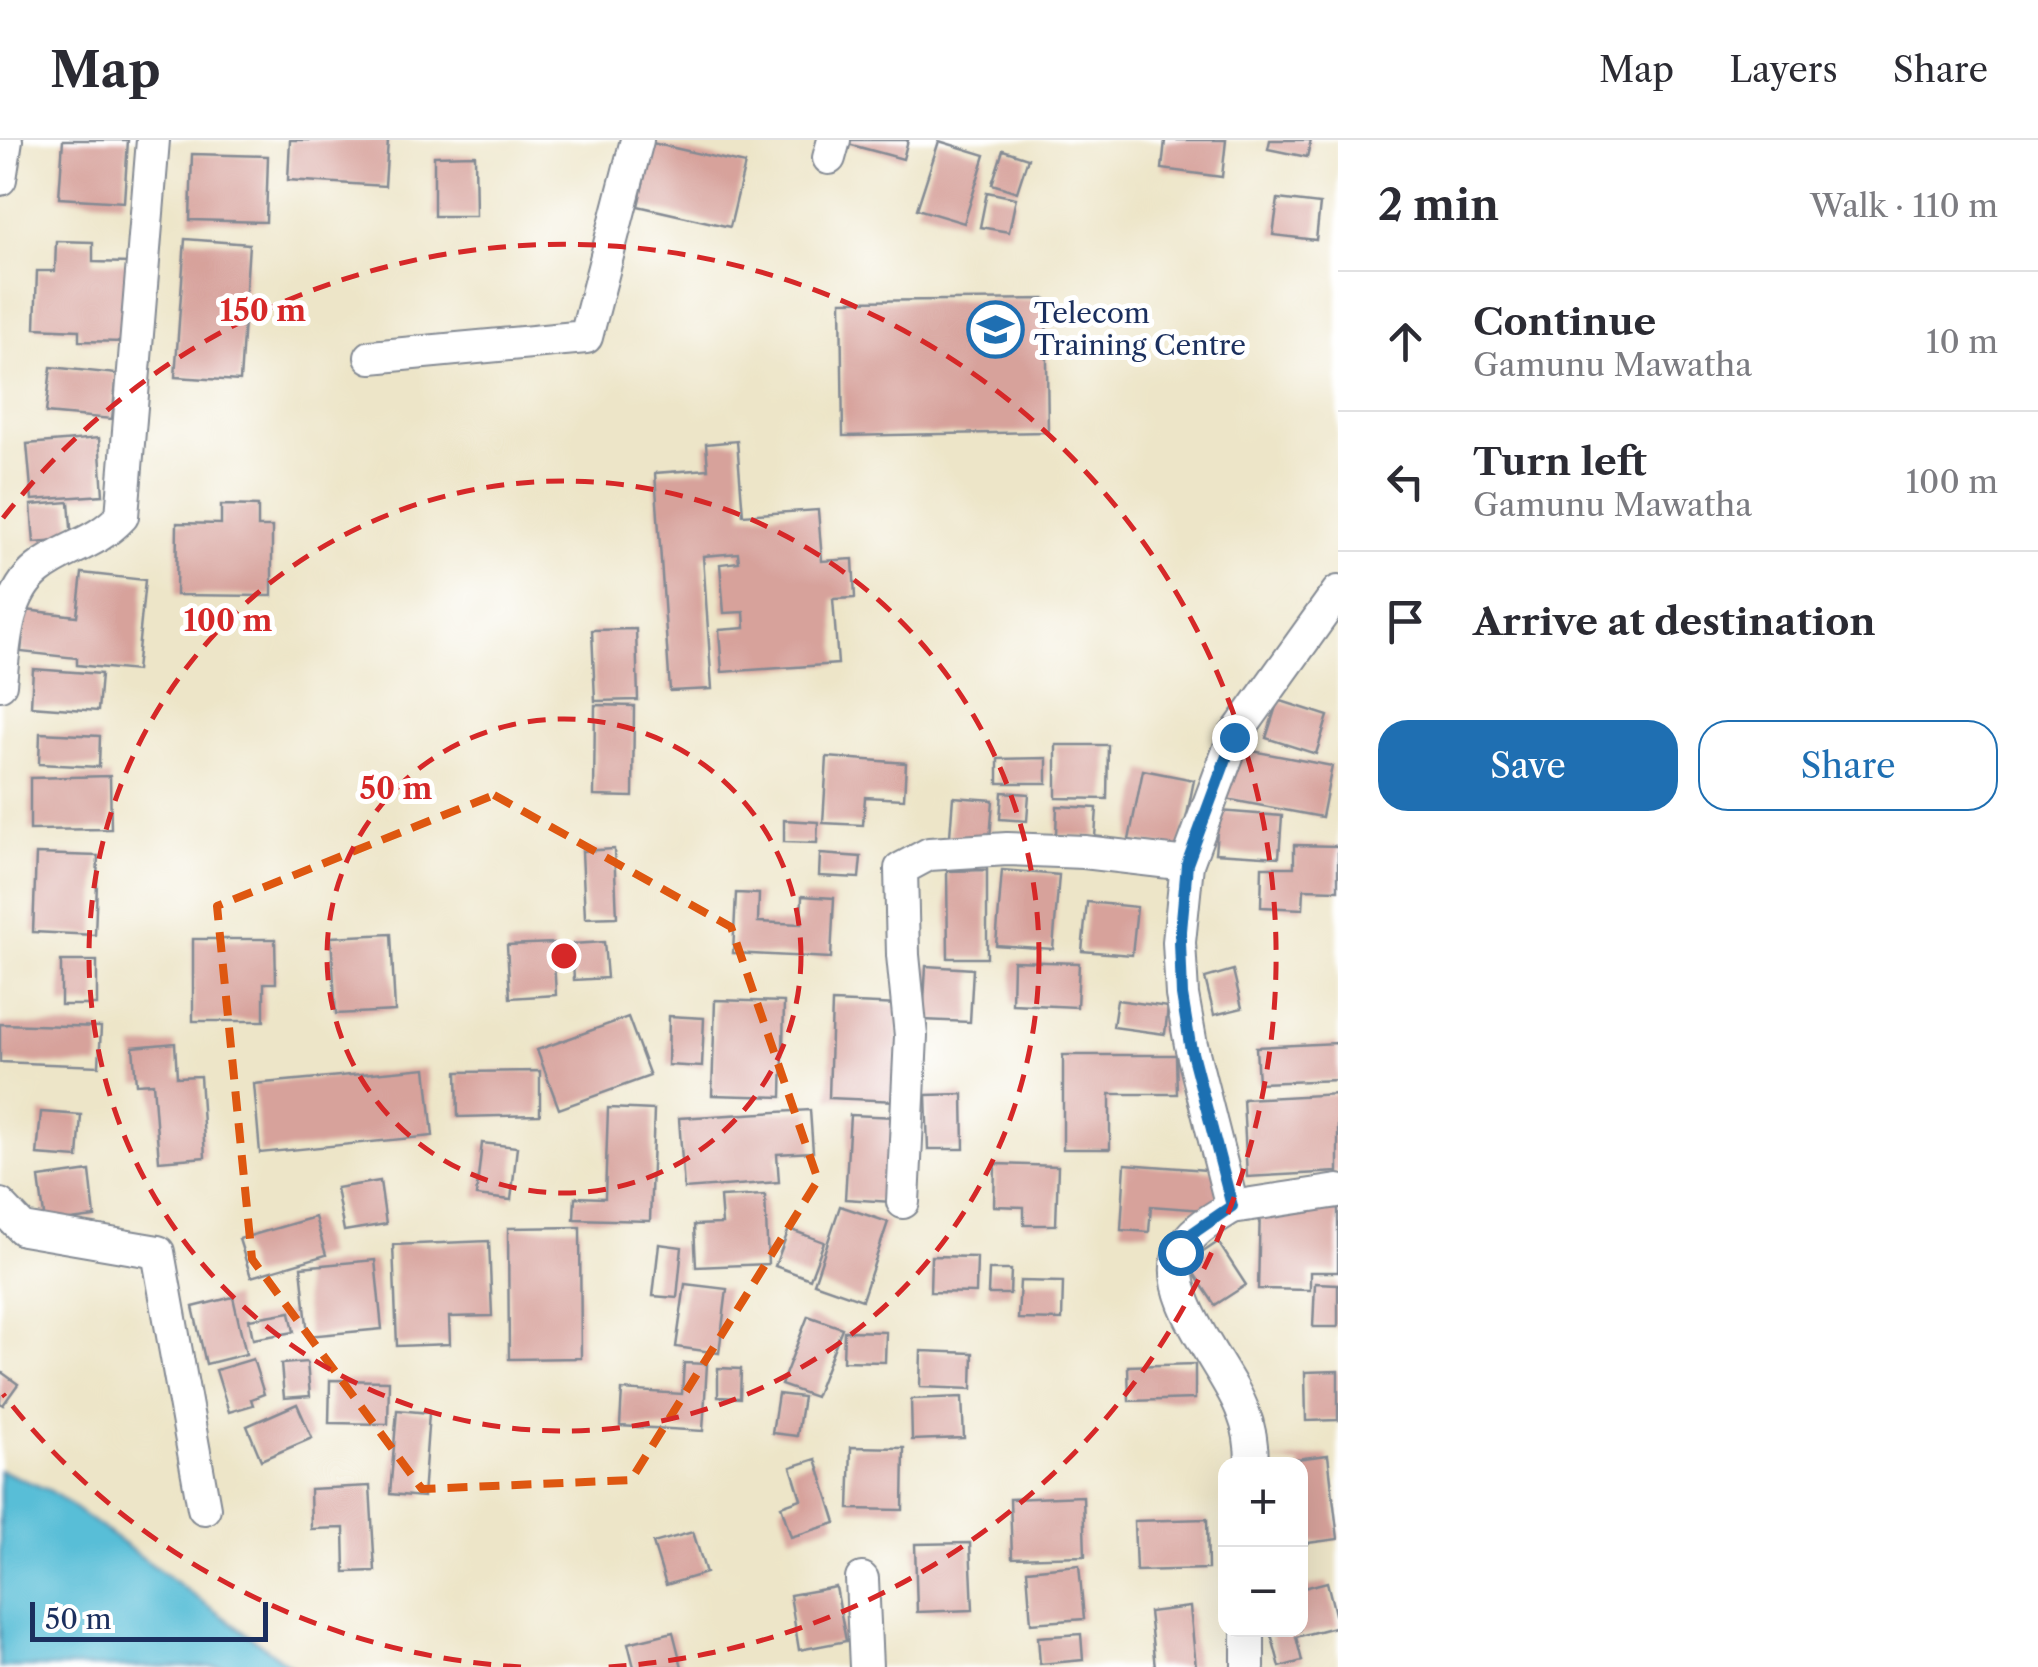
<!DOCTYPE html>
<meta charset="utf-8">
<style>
:root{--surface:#fff;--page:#f7f7f7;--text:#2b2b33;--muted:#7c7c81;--line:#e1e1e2;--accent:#1f6fb2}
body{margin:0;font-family:"Libre Caslon Text",serif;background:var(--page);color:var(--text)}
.controls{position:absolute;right:30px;bottom:30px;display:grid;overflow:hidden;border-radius:20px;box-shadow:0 10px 40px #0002}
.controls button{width:90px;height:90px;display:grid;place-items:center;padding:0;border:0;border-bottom:2px solid var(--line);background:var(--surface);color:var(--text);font:50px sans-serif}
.scale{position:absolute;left:30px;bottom:25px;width:238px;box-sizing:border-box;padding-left:10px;border:5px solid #1b2f5e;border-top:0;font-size:28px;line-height:35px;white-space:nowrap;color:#1b2f5e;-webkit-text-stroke:8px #fff;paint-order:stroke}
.stop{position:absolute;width:30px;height:30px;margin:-22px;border:8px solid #1f6fb2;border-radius:50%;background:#fff}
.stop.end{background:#1f6fb2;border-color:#fff;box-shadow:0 2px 10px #0008}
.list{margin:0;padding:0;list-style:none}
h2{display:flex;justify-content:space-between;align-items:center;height:130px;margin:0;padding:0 40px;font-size:42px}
h2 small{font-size:32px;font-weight:400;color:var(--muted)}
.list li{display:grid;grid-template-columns:65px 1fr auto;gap:30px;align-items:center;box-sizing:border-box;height:140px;padding:0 40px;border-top:2px solid var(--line)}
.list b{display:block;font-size:38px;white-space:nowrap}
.list p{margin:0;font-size:32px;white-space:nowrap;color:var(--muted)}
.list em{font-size:32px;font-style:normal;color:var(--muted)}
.actions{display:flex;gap:20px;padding:30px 40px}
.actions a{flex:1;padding:22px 0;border:2px solid var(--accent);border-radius:30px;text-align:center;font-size:35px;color:var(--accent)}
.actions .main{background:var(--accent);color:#fff}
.icon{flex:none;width:55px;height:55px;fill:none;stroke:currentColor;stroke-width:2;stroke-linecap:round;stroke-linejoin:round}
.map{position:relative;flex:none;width:1338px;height:1527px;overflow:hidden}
header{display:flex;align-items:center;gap:60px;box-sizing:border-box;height:140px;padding:0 50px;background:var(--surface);border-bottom:2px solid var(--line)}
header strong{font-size:48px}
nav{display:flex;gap:55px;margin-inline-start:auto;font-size:35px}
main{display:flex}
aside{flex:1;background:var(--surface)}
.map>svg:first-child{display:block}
.water{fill:#59bed7;stroke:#3a769a;stroke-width:2.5}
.building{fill:#d7a29b}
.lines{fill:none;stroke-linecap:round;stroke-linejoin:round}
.street-casing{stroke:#848a93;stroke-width:36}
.street{stroke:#fff;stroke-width:32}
.route{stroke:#1f6fb2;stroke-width:12}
.marked{fill:none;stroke:#de5710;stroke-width:8;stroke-dasharray:20 12;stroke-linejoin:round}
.ring{fill:none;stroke:#d62828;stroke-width:5;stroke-dasharray:18 12}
.labels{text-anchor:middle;stroke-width:10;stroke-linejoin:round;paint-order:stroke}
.poi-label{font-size:28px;fill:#1b2f5e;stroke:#fff;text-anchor:start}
.centre{fill:#d62828;stroke:#fff;stroke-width:5}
.ring-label{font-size:30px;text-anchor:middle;font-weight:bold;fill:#d62828;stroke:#fff;stroke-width:10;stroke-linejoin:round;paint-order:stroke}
</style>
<header>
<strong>Map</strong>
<nav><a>Map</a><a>Layers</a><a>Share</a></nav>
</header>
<main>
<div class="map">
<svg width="1338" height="1527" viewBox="0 0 1338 1527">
<rect width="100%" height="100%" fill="#fff"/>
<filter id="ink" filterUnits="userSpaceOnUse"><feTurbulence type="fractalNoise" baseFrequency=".01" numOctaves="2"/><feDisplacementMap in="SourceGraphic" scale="20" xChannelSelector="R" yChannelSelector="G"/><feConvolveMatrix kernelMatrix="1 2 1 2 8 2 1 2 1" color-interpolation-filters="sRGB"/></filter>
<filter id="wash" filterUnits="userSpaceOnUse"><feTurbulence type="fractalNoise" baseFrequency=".0048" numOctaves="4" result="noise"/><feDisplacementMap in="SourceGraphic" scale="40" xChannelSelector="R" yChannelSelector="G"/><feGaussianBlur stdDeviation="2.25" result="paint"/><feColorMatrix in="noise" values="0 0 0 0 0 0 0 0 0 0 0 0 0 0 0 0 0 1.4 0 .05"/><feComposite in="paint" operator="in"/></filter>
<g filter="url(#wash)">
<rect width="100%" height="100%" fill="#ede5c8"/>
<polygon class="water" points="0,1330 51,1351 292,1527 0,1527"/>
<g id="blocks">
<g class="building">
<polygon points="63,0 128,0 124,62 59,58"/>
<polygon points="290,0 388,0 385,46 288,40"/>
<polygon points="849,0 908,0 903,19 848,4"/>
<polygon points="1165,0 1226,0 1222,37 1162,29"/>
<polygon points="1270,0 1311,0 1307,17 1268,9"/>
<polygon points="939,1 985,15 964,83 917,69"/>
<polygon points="652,3 745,24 730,87 638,66"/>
<polygon points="1003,10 1028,18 1017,52 992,44"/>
<polygon points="192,14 268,16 266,82 190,80"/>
<polygon points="475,15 476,76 434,76 434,16"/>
<polygon points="987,52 1016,58 1009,92 980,87"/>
<polygon points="1278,59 1320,64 1316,100 1273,95"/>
<polygon points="185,99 249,104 240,241 175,237"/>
<polygon points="56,101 93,102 93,122 130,123 127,202 79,201 79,190 35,188 37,131 55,131"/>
<polygon points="1046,159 1048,292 843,296 841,161"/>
<polygon points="51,227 117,234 112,279 46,273"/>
<polygon points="99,298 103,355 32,360 27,304"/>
<polygon points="737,301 743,375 818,370 822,421 853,419 855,458 833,459 838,524 722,532 719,490 745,488 744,472 724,473 720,424 739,422 738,413 703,416 712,549 670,551 655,333 708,329 706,304"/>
<polygon points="69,362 72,400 34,403 31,365"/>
<polygon points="221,365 258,366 258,387 272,387 272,456 176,455 177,383 221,384"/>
<polygon points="82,433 145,440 136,531 77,525 77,518 21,512 25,470 77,476"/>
<polygon points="636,489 638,560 595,561 592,490"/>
<polygon points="33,529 101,534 98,571 31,566"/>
<polygon points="1278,560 1328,576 1316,614 1266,598"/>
<polygon points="595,565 634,566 633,657 594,656"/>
<polygon points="40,593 100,596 99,627 39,624"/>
<polygon points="1056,605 1108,605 1107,659 1056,658"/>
<polygon points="1236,608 1332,626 1322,677 1226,659"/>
<polygon points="827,617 906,623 904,659 865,657 863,685 823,683"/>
<polygon points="1047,618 1047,643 998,643 998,619"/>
<polygon points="1143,630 1194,640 1180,710 1129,700"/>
<polygon points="110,636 111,689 30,690 30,638"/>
<polygon points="1002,652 1029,654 1027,681 1000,679"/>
<polygon points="953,657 993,660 990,699 950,696"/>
<polygon points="1057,666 1097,668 1095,697 1056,695"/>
<polygon points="1219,671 1282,676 1279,717 1215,713"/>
<polygon points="784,680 818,682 817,703 784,702"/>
<polygon points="1294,705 1338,706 1338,750 1304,749 1303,769 1261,767 1262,727 1294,727"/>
<polygon points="614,709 617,777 585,778 582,711"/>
<polygon points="36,714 98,716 95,795 33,792"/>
<polygon points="820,714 861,717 859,738 819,736"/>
<polygon points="987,730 987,818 948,818 947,731"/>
<polygon points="1002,730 1059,735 1053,809 996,805"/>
<polygon points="736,753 759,754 758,782 801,784 802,756 834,758 831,818 733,813"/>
<polygon points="1087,762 1137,767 1132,815 1082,811"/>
<polygon points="391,794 395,871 336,874 331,797"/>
<polygon points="193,799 275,799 276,843 264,843 264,881 193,881"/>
<polygon points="604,802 607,838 574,840 572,804"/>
<polygon points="553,803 556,855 510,858 507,805"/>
<rect x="61" y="821" width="36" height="44"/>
<polygon points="1013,821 1079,823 1077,867 1012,864"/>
<polygon points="926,826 973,829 970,882 923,880"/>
<polygon points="1233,830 1242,868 1214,875 1205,838"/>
<polygon points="715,860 784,862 782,957 712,955"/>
<polygon points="1117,860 1168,867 1165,894 1113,887"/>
<polygon points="832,862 900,865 897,961 829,958"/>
<polygon points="669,876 704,878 702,927 668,925"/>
<polygon points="628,877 650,936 559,969 537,910"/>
<polygon points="0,884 101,887 99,926 0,922"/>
<polygon points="175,903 177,937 200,936 205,1017 159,1021 153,943 136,944 133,907"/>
<polygon points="1337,903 1338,940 1258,943 1256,907"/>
<polygon points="1063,915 1176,915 1177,954 1110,954 1110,1009 1063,1009"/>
<polygon points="426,928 433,996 260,1013 254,944"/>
<polygon points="540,931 540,975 458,977 457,932"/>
<polygon points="963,954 964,1009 928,1009 926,955"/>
<polygon points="1338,954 1338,1032 1247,1037 1243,959"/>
<polygon points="608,968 654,970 650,1081 574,1079 575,1057 605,1058"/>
<polygon points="810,970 813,1012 777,1014 779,1042 684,1049 679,978"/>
<polygon points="41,972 81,975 78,1018 37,1015"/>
<polygon points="850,975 897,977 892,1062 845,1059"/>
<polygon points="482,1003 517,1007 511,1060 476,1056"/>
<polygon points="995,1024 1058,1026 1056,1085 1024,1085 1024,1067 994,1066"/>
<polygon points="1125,1024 1220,1031 1217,1071 1151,1066 1149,1092 1121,1090"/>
<polygon points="90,1031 95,1077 45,1083 39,1038"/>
<polygon points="380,1041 386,1084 344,1091 336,1048"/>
<polygon points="765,1055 768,1124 696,1127 694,1085 722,1084 720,1057"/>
<polygon points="840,1066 888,1082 862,1160 814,1143"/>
<polygon points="1260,1066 1338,1068 1338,1132 1310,1132 1310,1150 1258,1149"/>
<polygon points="315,1077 326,1115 251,1137 239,1099"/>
<polygon points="580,1087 581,1218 509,1219 508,1088"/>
<polygon points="789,1089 824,1102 810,1139 775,1126"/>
<polygon points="489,1101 492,1176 449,1177 450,1204 397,1206 393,1105"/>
<polygon points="1218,1102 1246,1145 1215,1165 1187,1123"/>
<polygon points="659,1104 682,1107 677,1158 653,1156"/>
<polygon points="931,1116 977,1117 976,1153 930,1152"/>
<polygon points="375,1120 382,1189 308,1196 301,1127"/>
<polygon points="989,1130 1011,1130 1010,1154 988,1154"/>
<polygon points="1020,1141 1063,1142 1062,1180 1018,1179"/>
<polygon points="1315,1143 1338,1144 1338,1187 1313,1187"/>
<polygon points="685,1144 727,1149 719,1213 676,1207"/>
<polygon points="233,1157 246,1214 206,1224 193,1167"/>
<polygon points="290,1172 294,1192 253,1199 249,1179"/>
<polygon points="808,1176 842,1188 815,1257 781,1245"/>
<polygon points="844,1191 886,1192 885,1222 843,1221"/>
<polygon points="921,1211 973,1213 972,1249 920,1247"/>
<polygon points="253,1219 264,1254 251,1259 253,1265 229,1272 216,1230"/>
<polygon points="307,1222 310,1256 284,1258 281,1224"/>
<polygon points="684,1223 707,1224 703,1291 620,1286 622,1250 682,1254"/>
<polygon points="1195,1224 1195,1259 1129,1261 1128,1226"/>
<polygon points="718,1228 741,1229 740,1258 718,1257"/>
<polygon points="0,1231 18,1244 3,1265 0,1263"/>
<polygon points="1338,1231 1338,1280 1306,1281 1305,1232"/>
<polygon points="330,1240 389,1241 388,1284 329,1283"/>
<polygon points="778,1254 803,1257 797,1296 772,1293"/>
<polygon points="962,1257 964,1298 912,1300 911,1259"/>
<polygon points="297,1264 312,1298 261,1320 247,1286"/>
<polygon points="397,1270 429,1273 423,1357 390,1354"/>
<polygon points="851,1307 904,1308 903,1370 849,1369"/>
<polygon points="1328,1315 1338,1399 1300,1404 1300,1324 1272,1322"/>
<polygon points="816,1319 836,1383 791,1397 781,1366 801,1359 791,1327"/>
<polygon points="370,1346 375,1431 345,1432 344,1388 311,1389 310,1349"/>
<polygon points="1083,1356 1085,1416 1012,1418 1010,1359"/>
<polygon points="1207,1379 1208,1429 1136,1431 1134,1381"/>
<polygon points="693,1392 706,1433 666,1445 653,1403"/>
<polygon points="970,1403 973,1470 917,1472 915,1404"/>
<polygon points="1079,1425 1084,1479 1031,1483 1027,1430"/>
<polygon points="1327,1442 1338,1486 1296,1497 1302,1521 1280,1527 1270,1490 1300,1490 1300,1449"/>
<polygon points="836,1447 846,1501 799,1510 790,1455"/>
<polygon points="1190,1467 1196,1527 1155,1527 1149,1472"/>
<polygon points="673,1492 682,1527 634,1527 628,1503"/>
<polygon points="1081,1494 1083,1520 1040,1524 1038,1497"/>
</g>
</g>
</g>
<g filter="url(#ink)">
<use href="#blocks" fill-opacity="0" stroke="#848a93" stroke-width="2.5"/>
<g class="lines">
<defs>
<g id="street">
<polyline points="829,18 834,0"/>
<polyline points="0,39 6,0"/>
<polyline points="371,217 586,197 637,0"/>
<path d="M0 544C4 506 5 455 38 429 65 407 95 405 122 376L153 0"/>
<polyline points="903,1062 911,896 903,815 901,729 929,714 1007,709 1084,712 1187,724"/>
<polyline points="0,1065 23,1089 158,1112 204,1368"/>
<polyline points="1232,1067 1338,1051"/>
<path d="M1252 1324C1252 1306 1250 1289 1243 1272 1229 1230 1159 1155 1181 1111 1191 1090 1213 1079 1232 1067L1191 905 1182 855 1179 802 1187 724 1234 597 1338 452"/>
<polyline points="862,1439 866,1527"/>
<polyline points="1248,1490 1248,1527"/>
</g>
</defs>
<use href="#street" class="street-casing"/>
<use href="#street" class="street"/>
</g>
</g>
<g class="lines" filter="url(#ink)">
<polyline class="route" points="1180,1112 1193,1093 1232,1066 1190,905 1182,855 1180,802 1187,724 1234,597"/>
</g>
<path class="marked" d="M494 655 731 787 818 1040 631 1340 422 1349 252 1119 217 766Z"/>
<g class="ring">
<circle cx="564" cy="816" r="237"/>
<circle cx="564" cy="816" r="475"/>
<path d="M521 1527A712 712 0 0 1 3 1254M3 378A712 712 0 1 1 607 1527"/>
</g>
<defs>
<symbol id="school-ring" viewBox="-11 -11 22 22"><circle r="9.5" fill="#fff" stroke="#1f6fb2" stroke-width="1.5"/><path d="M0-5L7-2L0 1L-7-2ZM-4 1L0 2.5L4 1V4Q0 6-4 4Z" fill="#1f6fb2"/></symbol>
</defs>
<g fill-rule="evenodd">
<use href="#school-ring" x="964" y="158" width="63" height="63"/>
</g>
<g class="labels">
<g class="poi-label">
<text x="1034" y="183">Telecom<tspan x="1034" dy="32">Training Centre</tspan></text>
</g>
</g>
<circle cx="564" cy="816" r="15" class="centre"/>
<g class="ring-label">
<text x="263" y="181">150 m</text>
<text x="228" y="491">100 m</text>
<text x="396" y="659">50 m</text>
</g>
</svg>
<div class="controls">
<button>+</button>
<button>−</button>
</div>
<div class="scale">50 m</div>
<div class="stop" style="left:1180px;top:1112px"></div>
<div class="stop end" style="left:1234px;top:597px"></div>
</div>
<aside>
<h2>2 min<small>Walk · 110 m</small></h2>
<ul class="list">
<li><svg class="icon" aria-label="ahead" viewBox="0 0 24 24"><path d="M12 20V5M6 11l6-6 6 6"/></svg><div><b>Continue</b><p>Gamunu Mawatha</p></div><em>10 m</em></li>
<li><svg class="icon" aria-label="left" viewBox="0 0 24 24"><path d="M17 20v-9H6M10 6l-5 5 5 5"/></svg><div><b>Turn left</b><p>Gamunu Mawatha</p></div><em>100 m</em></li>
<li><svg class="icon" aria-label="arrive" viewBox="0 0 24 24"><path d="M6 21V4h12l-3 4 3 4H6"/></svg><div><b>Arrive at destination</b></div></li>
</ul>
<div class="actions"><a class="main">Save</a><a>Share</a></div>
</aside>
</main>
